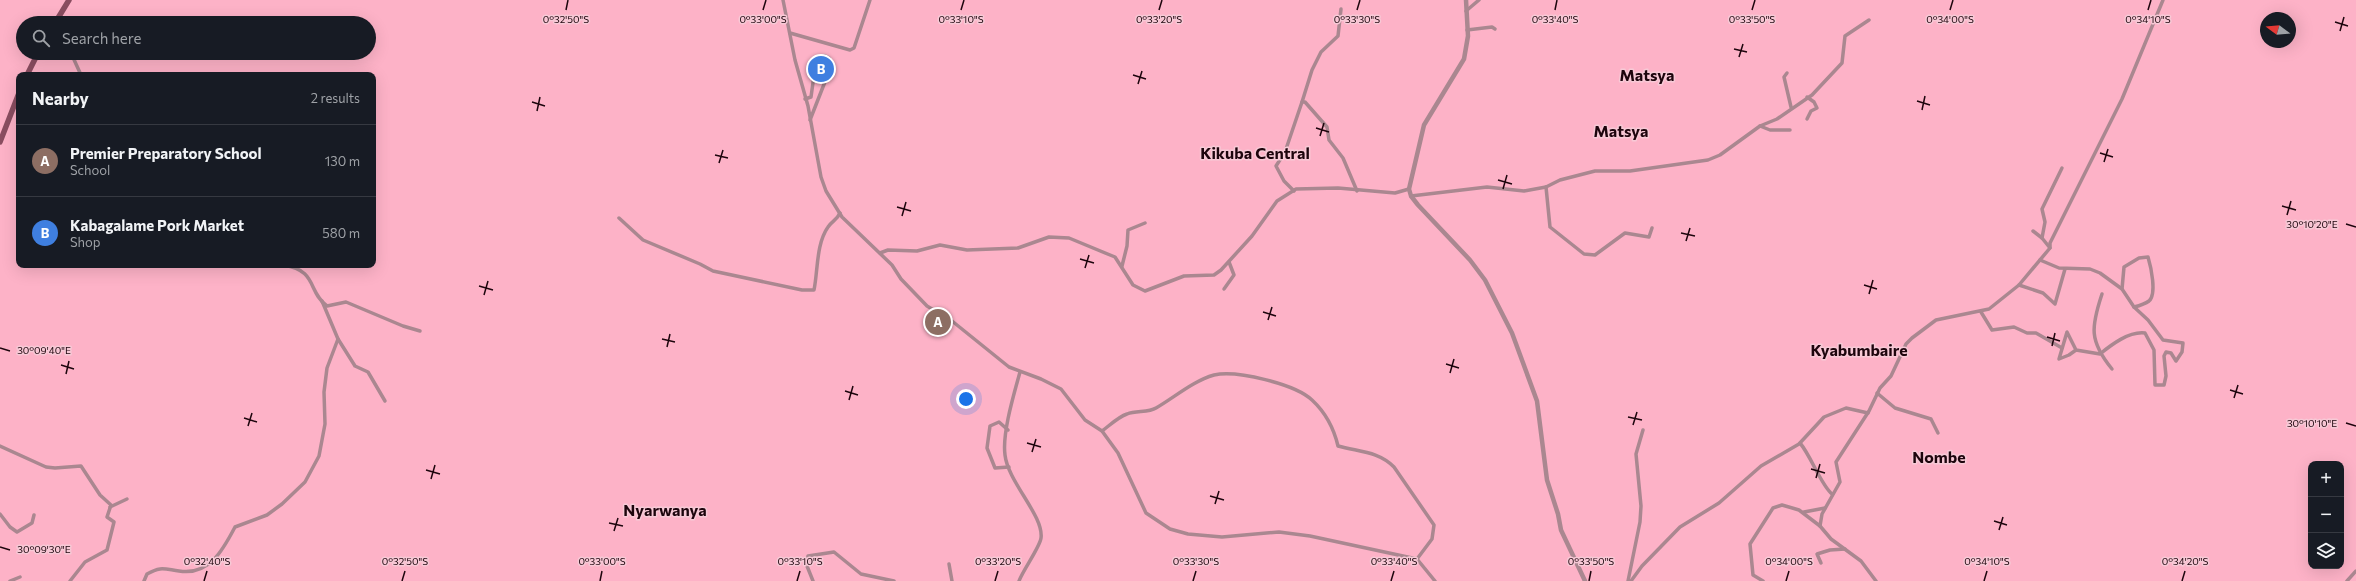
<!DOCTYPE html>
<meta charset="utf-8">
<style>
:root{--surface:#171b24;--page:#20242c;--text:#f1f3f6;--muted:#9ea1a6;--line:#363941;--accent:#2563eb}
body{margin:0;font-family:Commissioner,sans-serif;background:var(--page);color:var(--text)}
.controls{position:absolute;right:12px;bottom:12px;display:grid;overflow:hidden;border-radius:8px;box-shadow:0 4px 16px #0002}
.controls button{width:36px;height:36px;display:grid;place-items:center;padding:0;border:0;border-bottom:1px solid var(--line);background:var(--surface);color:var(--text);font:20px sans-serif}
.compass{position:absolute;left:2260px;top:12px;width:36px;height:36px;border-radius:50%;background:var(--surface);box-shadow:0 4px 16px #0002;rotate:286deg}
.you{position:absolute;left:966px;top:399px;width:14px;height:14px;margin:-10px;border:3px solid #fff;border-radius:50%;background:#1a73e8;box-shadow:0 0 0 6px #1a73e833}
.badge{display:grid;place-items:center;width:26px;height:26px;border-radius:50%;background:var(--accent);color:#fff;font-size:13px;font-weight:700}
.pin{position:absolute;translate:-50% -50%;border:2px solid #fff;box-shadow:0 1px 4px #0006}
.list{margin:0;padding:0;list-style:none}
h2{display:flex;justify-content:space-between;align-items:center;height:52px;margin:0;padding:0 16px;font-size:17px}
h2 small{font-size:13px;font-weight:400;color:var(--muted)}
.list li{display:grid;grid-template-columns:26px 1fr auto;gap:12px;align-items:center;box-sizing:border-box;height:72px;padding:0 16px;border-top:1px solid var(--line)}
.list b{display:block;font-size:15px;white-space:nowrap}
.list p{margin:0;font-size:13px;white-space:nowrap;color:var(--muted)}
.list em{font-size:13px;font-style:normal;color:var(--muted)}
.icon{flex:none;width:22px;height:22px;fill:none;stroke:currentColor;stroke-width:2;stroke-linecap:round;stroke-linejoin:round}
.map{position:relative;flex:none;width:2356px;height:581px;overflow:hidden}
.search{position:absolute;background:var(--surface);box-shadow:0 4px 16px #0002;left:16px;top:16px;width:360px;height:44px;display:flex;align-items:center;gap:10px;box-sizing:border-box;padding:0 14px;border-radius:22px;color:var(--muted);font-size:15px}
.panel{position:absolute;background:var(--surface);box-shadow:0 4px 16px #0002;left:16px;top:72px;width:360px;height:196px;border-radius:8px}
.map>svg:first-child{display:block}
.lines{fill:none;stroke-linecap:round;stroke-linejoin:round}
.minor{stroke:#aa8790;stroke-width:3.5}
.tertiary{stroke:#aa8790;stroke-width:4.5}
.primary{stroke:#8a4d60;stroke-width:5.5}
.ticks{fill:none;stroke:#1d050d;stroke-width:1.5}
.labels{text-anchor:middle;stroke-width:3;stroke-linejoin:round;paint-order:stroke}
.quarter-label{font-size:16px;font-weight:bold;fill:#1d050d;stroke:#f7c9d6}
.ticks-label{font-size:10px;text-anchor:middle;fill:#1d050d;stroke:#f7c9d6;stroke-width:3;stroke-linejoin:round;paint-order:stroke}
</style>
<div class="map">
<svg width="2356" height="581" viewBox="0 0 2356 581">
<rect width="100%" height="100%" fill="#fdb2c7"/>
<g class="lines">
<g class="minor">
<polyline points="783,0 795,60 808,106 821,177 826,191 842,217 892,265 901,279 927,306 952,321 1009,367 1041,379 1061,389 1085,420 1102,431 1118,453 1146,513 1170,529 1188,534 1222,537 1279,532 1310,536 1417,559 1435,581"/>
<polyline points="1341,9 1338,36 1321,52 1312,70 1302,102 1305,102 1327,127 1329,140 1343,158 1357,191"/>
<polyline points="1466,11 1479,0"/>
<polyline points="1467,30 1492,27 1495,29"/>
<polyline points="790,33 850,50 854,48 870,0"/>
<polyline points="71,53 81,75"/>
<polyline points="1787,73 1784,77 1791,107"/>
<polyline points="805,99 811,97 816,61 819,58 825,56 829,58 830,69 810,120"/>
<polyline points="1807,119 1811,111 1817,108 1814,102 1807,97"/>
<polyline points="1760,126 1770,130 1790,130"/>
<polyline points="1546,187 1550,227 1584,254 1595,255 1625,233 1649,237 1652,228"/>
<polyline points="1294,191 1284,181 1276,166 1285,152 1302,102"/>
<polyline points="1411,196 1487,187 1524,191 1546,187 1560,180 1595,171 1630,171 1708,160 1720,155 1760,126 1777,119 1812,95 1842,63 1845,36 1869,20"/>
<path d="M619 218 643 240 700 264 713 271 802 290H814C818 271 816 244 828 227 832 221 837 220 840 213"/>
<polyline points="2033,231 2042,238"/>
<polyline points="2050,248 2042,238 2045,222 2042,209 2062,168"/>
<polyline points="880,253 888,250 917,251 940,245 967,250 1018,248 1049,237 1069,238 1115,257 1133,285 1145,291 1184,276 1214,275 1221,270 1252,236 1277,201 1296,189 1338,188 1395,193 1409,189"/>
<path d="M2040 260 2059 268 2090 269 2100 273 2122 289 2134 307 2148 320 2163 340 2183 343 2182 352 2176 361 2171 353 2166 352 2164 356 2166 376 2164 385H2155L2154 350 2145 333C2129 331 2111 345 2100 354L2076 350 2067 332 2059 359 2069 355 2076 350"/>
<path d="M284 265C318 271 307 291 327 306L346 302 403 326 420 331"/>
<polyline points="1122,266 1127,246 1128,230 1145,223"/>
<polyline points="2019,285 2043,293 2055,304 2065,269"/>
<polyline points="1224,289 1234,275 1229,262"/>
<path d="M2122 289 2124 267 2139 258 2148 257C2151 267 2157 294 2149 301 2145 304 2138 306 2134 307"/>
<path d="M2102 294C2091 327 2089 341 2112 369"/>
<polyline points="1981,312 1992,330 2014,327 2027,333 2036,333 2062,348"/>
<polyline points="338,339 355,366 368,372 385,401"/>
<polyline points="1877,393 1895,408 1931,419 1938,433"/>
<polyline points="1008,430 999,422 990,426 987,448 995,468 1009,467"/>
<path d="M1102 431C1109 426 1118 417 1127 414 1136 410 1148 413 1156 408 1175 397 1193 381 1214 375 1237 370 1295 384 1312 400 1326 413 1334 429 1338 446 1359 452 1378 451 1394 467L1434 525 1432 539 1417 559"/>
<path d="M1800 443C1811 456 1821 485 1832 494"/>
<polyline points="0,446 46,467 55,468 81,466 100,495 111,505 107,517 114,522 107,550 85,562 70,581"/>
<polyline points="110,507 127,499"/>
<polyline points="1804,512 1825,508"/>
<polyline points="0,514 10,527 17,532 32,523 34,515"/>
<polyline points="1821,563 1817,554 1830,550 1845,549"/>
<polyline points="949,564 952,581"/>
<polyline points="10,581 20,577"/>
<path d="M144 581 147 574C161 566 164 569 179 571 209 576 223 550 235 527L267 515 282 504 305 482 319 456 325 424 324 392 327 368 338 339 322 301"/>
<polyline points="813,581 807,566 808,556 834,552 861,574 894,581"/>
<path d="M1019 581C1023 570 1040 547 1041 538 1044 516 1008 482 1005 455 1002 433 1014 394 1020 372"/>
<polyline points="1628,581 1640,522 1641,506 1636,454 1643,430"/>
<polyline points="1631,581 1642,566 1680,527 1719,503 1761,466 1799,444 1824,417 1846,408 1868,413"/>
<polyline points="1763,581 1753,575 1750,544 1773,508 1782,505 1799,510 1820,526"/>
<polyline points="1876,581 1861,561 1831,539 1820,526 1822,514 1840,482 1836,462 1869,411 1880,388 1891,376 1906,344 1912,338 1936,320 1989,309 2019,285 2050,248 2050,243 2122,99 2163,0"/>
<polyline points="2347,581 2356,571"/>
</g>
<polyline class="tertiary" points="1466,0 1468,36 1464,59 1424,125 1409,189 1411,196 1418,205 1470,260 1485,280 1512,333 1537,401 1547,480 1558,514 1561,530 1585,581"/>
<g class="primary">
<polyline points="55,23 69,0"/>
<polyline points="27,75 38,53"/>
<polyline points="0,142 19,93"/>
</g>
</g>
<path class="ticks" d="M566 10 568 0M763 10 766 0M961 10 964 0M1159 10 1162 0M1357 10 1360 0M1555 10 1557 0M1752 10 1755 0M1950 10 1953 0M2148 10 2151 0M2335 22 2348 26M2340 31 2344 17M1734 49 1747 52M1739 57 1743 44M1133 75 1146 79M1138 84 1142 71M1917 101 1930 105M532 102 545 106M1922 110 1925 96M537 111 540 97M1316 128 1329 132M1320 136 1324 123M2100 153 2113 157M715 155 728 158M2104 162 2108 149M719 163 723 150M1498 180 1512 184M1503 189 1507 175M2282 206 2296 210M897 207 911 211M2287 215 2291 201M902 216 906 202M2346 224 2356 227M1681 233 1695 236M1686 241 1690 228M1080 259 1094 263M1085 268 1089 255M1864 285 1877 289M479 286 493 290M1869 294 1873 280M484 295 488 281M1263 312 1276 316M1268 320 1272 307M2047 337 2060 341M662 339 675 342M2052 346 2055 333M667 347 670 334M0 348 10 351M1446 364 1459 368M61 365 74 369M1450 373 1454 359M66 374 69 361M2230 390 2243 394M845 391 858 395M2234 398 2238 385M849 400 853 386M1628 417 1642 420M244 418 257 422M2346 423 2356 426M1633 425 1637 412M248 426 252 413M1027 443 1041 447M1032 452 1036 439M1811 469 1825 473M426 470 440 474M1816 478 1820 464M431 479 435 465M1210 496 1224 500M1215 504 1219 491M1994 521 2007 525M609 523 623 526M1999 530 2003 517M614 531 618 518M0 547 10 550M204 581 207 571M402 581 405 571M600 581 602 571M797 581 800 571M995 581 998 571M1193 581 1196 571M1391 581 1394 571M1589 581 1591 571M1786 581 1789 571M1984 581 1987 571M2182 581 2185 571"/>
<g class="labels">
<g class="quarter-label">
<text x="1647" y="81">Matsya</text>
<text x="1621" y="137">Matsya</text>
<text x="1255" y="159">Kikuba Central</text>
<text x="1859" y="356">Kyabumbaire</text>
<text x="1939" y="463">Nombe</text>
<text x="665" y="516">Nyarwanya</text>
</g>
</g>
<g class="ticks-label">
<text x="566" y="23">0°32'50"S</text>
<text x="763" y="23">0°33'00"S</text>
<text x="961" y="23">0°33'10"S</text>
<text x="1159" y="23">0°33'20"S</text>
<text x="1357" y="23">0°33'30"S</text>
<text x="1555" y="23">0°33'40"S</text>
<text x="1752" y="23">0°33'50"S</text>
<text x="1950" y="23">0°34'00"S</text>
<text x="2148" y="23">0°34'10"S</text>
<text x="2312" y="228">30°10'20"E</text>
<text x="44" y="354">30°09'40"E</text>
<text x="2312" y="427">30°10'10"E</text>
<text x="44" y="553">30°09'30"E</text>
<text x="207" y="565">0°32'40"S</text>
<text x="405" y="565">0°32'50"S</text>
<text x="602" y="565">0°33'00"S</text>
<text x="800" y="565">0°33'10"S</text>
<text x="998" y="565">0°33'20"S</text>
<text x="1196" y="565">0°33'30"S</text>
<text x="1394" y="565">0°33'40"S</text>
<text x="1591" y="565">0°33'50"S</text>
<text x="1789" y="565">0°34'00"S</text>
<text x="1987" y="565">0°34'10"S</text>
<text x="2185" y="565">0°34'20"S</text>
</g>
</svg>
<div class="controls">
<button>+</button>
<button>−</button>
<button><svg class="icon" aria-label="layers" viewBox="0 0 24 24"><path d="M12 4l9 5-9 5-9-5zM3 14l9 5 9-5"/></svg></button>
</div>
<svg class="compass" viewBox="-18 -18 36 36"><path d="M0-13l5 13h-10z" fill="#e53935"/><path d="M0 13l5-13h-10z" fill="#9ea1a6"/></svg>
<div class="you"></div>
<div class="pin badge" style="left:938px;top:322px;background:#8d6e63">A</div>
<div class="pin badge" style="left:821px;top:69px;background:#3f7fe0">B</div>
<div class="search"><svg class="icon" aria-label="search" viewBox="0 0 24 24"><circle cx="10" cy="10" r="6"/><path d="M15 15l6 6"/></svg>Search here</div>
<section class="panel">
<h2>Nearby<small>2 results</small></h2>
<ul class="list">
<li><span class="badge" style="background:#8d6e63">A</span><div><b>Premier Preparatory School</b><p>School</p></div><em>130 m</em></li>
<li><span class="badge" style="background:#3f7fe0">B</span><div><b>Kabagalame Pork Market</b><p>Shop</p></div><em>580 m</em></li>
</ul>
</section>
</div>
